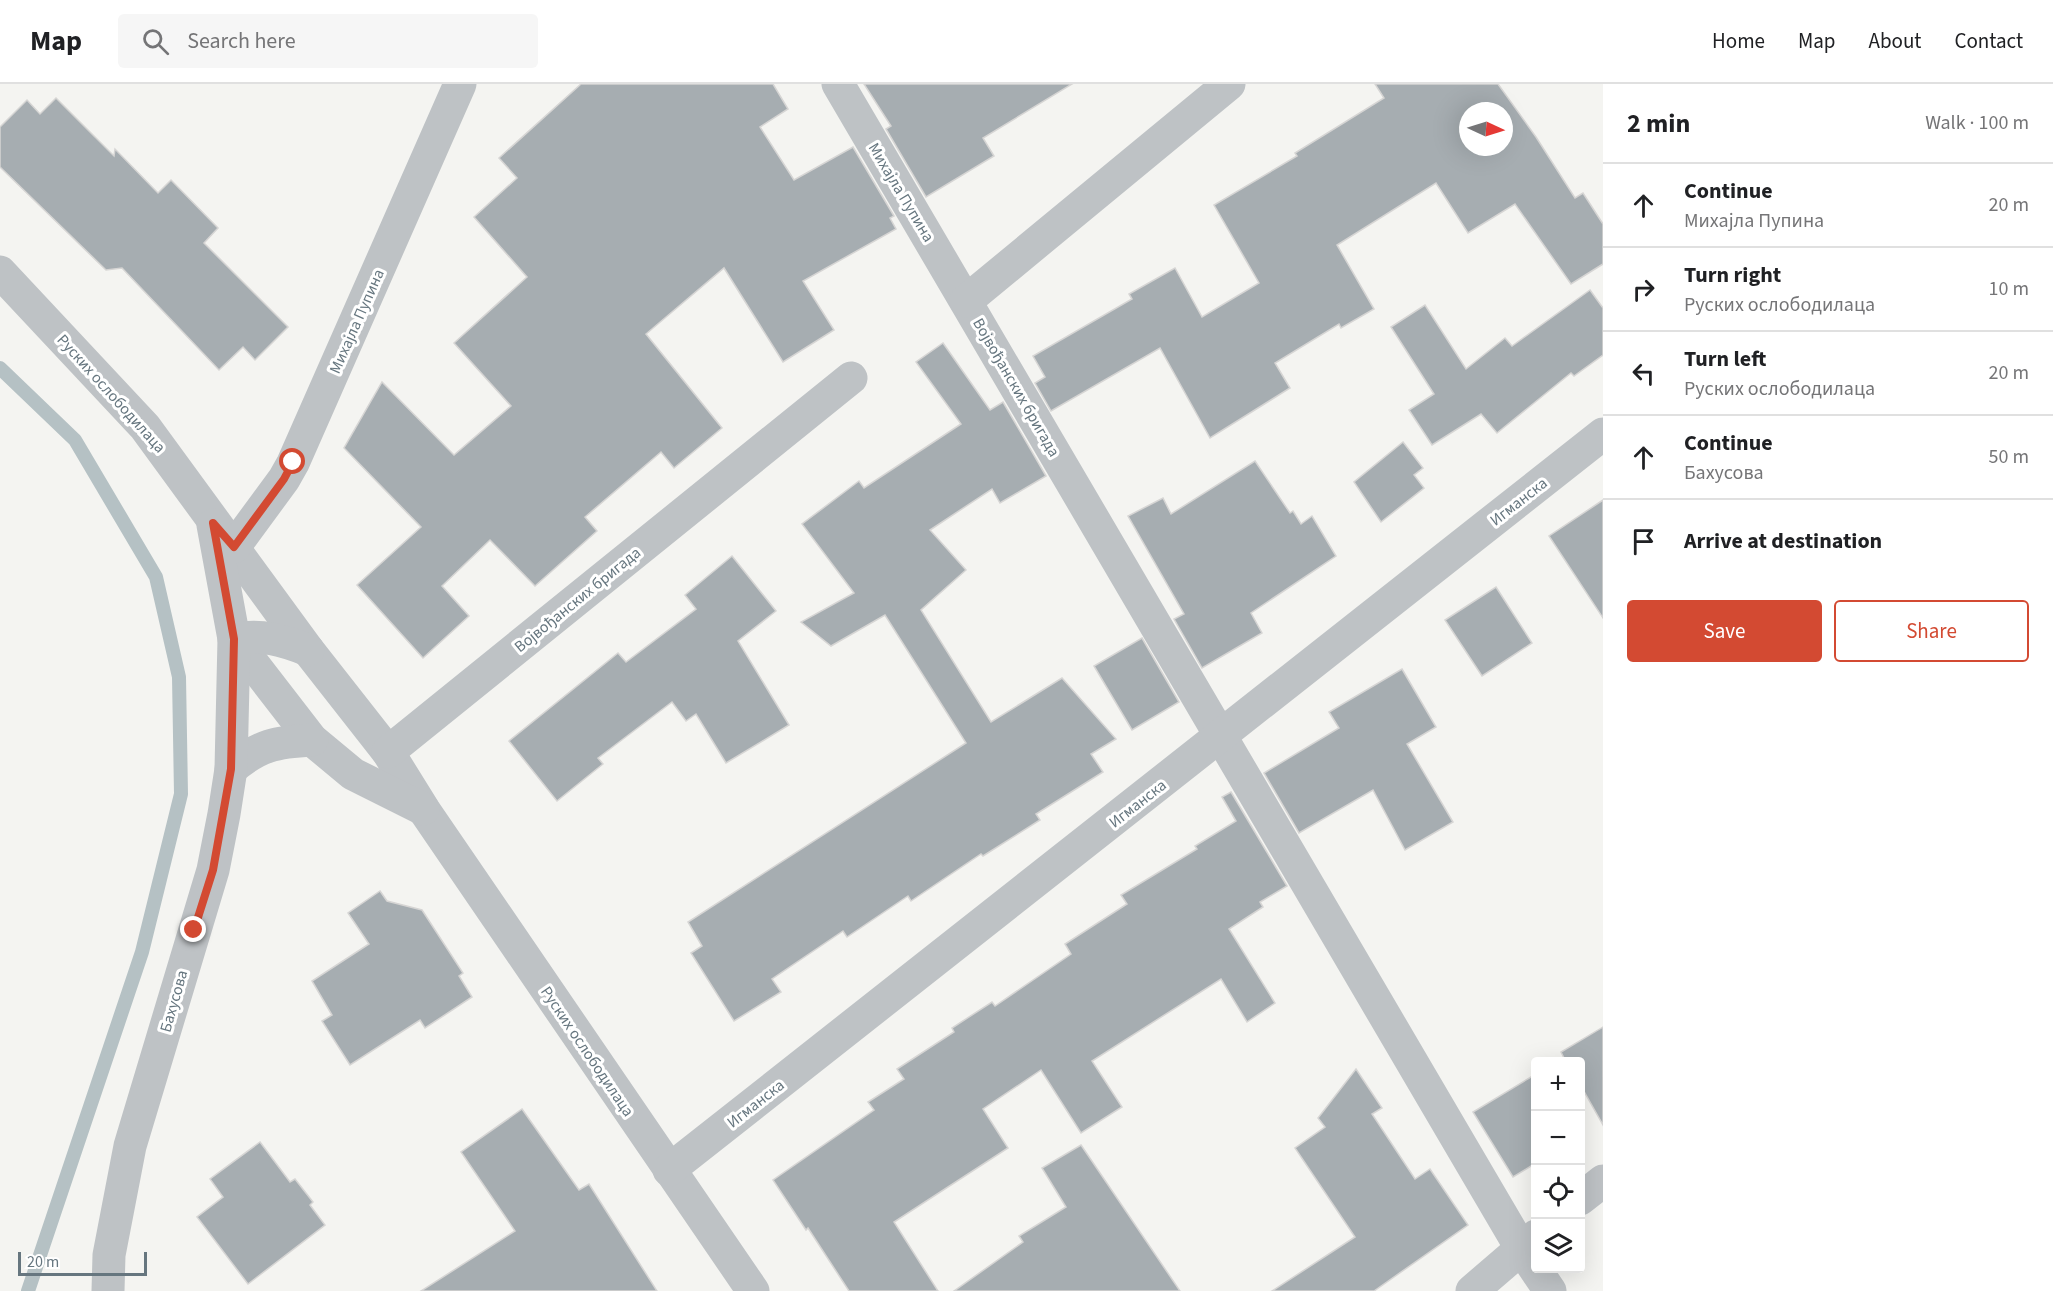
<!DOCTYPE html>
<meta charset="utf-8">
<style>
:root{--surface:#fff;--page:#f6f6f6;--text:#202124;--muted:#757577;--line:#e0e0e0;--accent:#d34a32}
body{margin:0;font-family:"Source Sans 3",sans-serif;background:var(--page);color:var(--text)}
.controls{position:absolute;right:18px;bottom:18px;display:grid;overflow:hidden;border-radius:6px;box-shadow:0 6px 24px #0002}
.controls button{width:54px;height:54px;display:grid;place-items:center;padding:0;border:0;border-bottom:2px solid var(--line);background:var(--surface);color:var(--text);font:30px sans-serif}
.compass{position:absolute;left:1459px;top:18px;width:54px;height:54px;border-radius:50%;background:var(--surface);box-shadow:0 6px 24px #0002;rotate:94deg}
.scale{position:absolute;left:18px;bottom:15px;width:129px;box-sizing:border-box;padding-left:6px;border:3px solid #66767f;border-top:0;font-size:16px;line-height:21px;white-space:nowrap;color:#66767f;-webkit-text-stroke:4px #fff;paint-order:stroke}
.stop{position:absolute;width:18px;height:18px;margin:-14px;border:4px solid #d34a32;border-radius:50%;background:#fff}
.stop.end{background:#d34a32;border-color:#fff;box-shadow:0 2px 6px #0008}
.list{margin:0;padding:0;list-style:none}
h2{display:flex;justify-content:space-between;align-items:center;height:78px;margin:0;padding:0 24px;font-size:26px}
h2 small{font-size:20px;font-weight:400;color:var(--muted)}
.list li{display:grid;grid-template-columns:39px 1fr auto;gap:18px;align-items:center;box-sizing:border-box;height:84px;padding:0 24px;border-top:2px solid var(--line)}
.list b{display:block;font-size:22px;white-space:nowrap}
.list p{margin:0;font-size:20px;white-space:nowrap;color:var(--muted)}
.list em{font-size:20px;font-style:normal;color:var(--muted)}
.actions{display:flex;gap:12px;padding:18px 24px}
.actions a{flex:1;padding:14px 0;border:2px solid var(--accent);border-radius:6px;text-align:center;font-size:21px;color:var(--accent)}
.actions .main{background:var(--accent);color:#fff}
.icon{flex:none;width:33px;height:33px;fill:none;stroke:currentColor;stroke-width:2;stroke-linecap:round;stroke-linejoin:round}
.map{position:relative;flex:none;width:1603px;height:1207px;overflow:hidden}
header{display:flex;align-items:center;gap:36px;box-sizing:border-box;height:84px;padding:0 30px;background:var(--surface);border-bottom:2px solid var(--line)}
header strong{font-size:28px}
nav{display:flex;gap:33px;margin-inline-start:auto;font-size:21px}
.search{width:420px;height:54px;background:var(--page);display:flex;align-items:center;gap:15px;box-sizing:border-box;padding:0 21px;border-radius:6px;color:var(--muted);font-size:22px}
main{display:flex}
aside{flex:1;background:var(--surface)}
.map>svg:first-child{display:block}
.lines{fill:none;stroke-linecap:round;stroke-linejoin:round}
.stream{stroke:#b5c1c4;stroke-width:14}
.building{fill:#a6adb1;stroke:#d6d5d4;stroke-width:1.5;fill-rule:evenodd}
.minor{stroke:#bec2c5;stroke-width:33}
.route{stroke:#d34a32;stroke-width:8}
.labels{text-anchor:middle;stroke-width:6;stroke-linejoin:round;paint-order:stroke}
.street-label{font-size:16px;fill:#66767f;stroke:#fff}
</style>
<header>
<strong>Map</strong>
<div class="search"><svg class="icon" aria-label="search" viewBox="0 0 24 24"><circle cx="10" cy="10" r="6"/><path d="M15 15l6 6"/></svg>Search here</div>
<nav><a>Home</a><a>Map</a><a>About</a><a>Contact</a></nav>
</header>
<main>
<div class="map">
<svg width="1603" height="1207" viewBox="0 0 1603 1207">
<rect width="100%" height="100%" fill="#f4f4f1"/>
<g class="lines">
<polyline class="stream" points="0,284 75,356 156,493 179,593 181,710 142,868 28,1207"/>
</g>
<g class="building">
<polygon points="581,0 773,0 788,25 760,43 794,96 853,63 894,132 890,134 896,145 803,197 834,246 783,278 724,184 646,250 722,344 674,384 661,368 585,433 597,447 535,502 490,456 442,502 469,532 423,574 357,501 421,443 344,364 382,298 454,371 511,322 454,259 527,193 474,133 517,94 499,74"/>
<polygon points="864,0 1072,0 983,54 994,72 926,113 886,45 891,42"/>
<path d="M1375 0H1498L1536 53 1575 114 1583 109 1603 140V180L1571 200 1515 120 1468 149 1436 99 1337 161 1374 225 1341 244 1339 240 1275 279 1290 304 1210 354 1160 264 1051 327 1035 299 1045 293 1033 272 1132 215 1129 210 1175 184 1202 233 1259 199 1214 121 1297 72 1295 69 1384 14ZM1468 27H1504V63H1468Z"/>
<polygon points="56,14 114,72 115,65 158,109 171,96 218,144 204,159 288,243 255,276 243,263 219,286 122,184 106,186 0,83 0,43 27,16 40,30"/>
<polygon points="1590,206 1603,224 1603,271 1574,292 1571,289 1497,349 1481,330 1432,361 1409,326 1434,310 1391,243 1425,221 1466,285 1505,254 1512,262"/>
<polygon points="943,259 990,326 1003,318 1046,392 1000,419 992,405 930,446 966,486 921,526 991,638 1062,594 1116,655 1091,670 1103,688 1036,730 1040,736 983,772 981,770 911,817 908,812 847,853 843,847 772,895 781,908 734,937 691,869 702,862 688,838 966,659 885,531 831,562 801,538 854,509 802,440 859,397 864,404 961,340 916,278"/>
<polygon points="1403,358 1423,384 1414,391 1424,404 1381,438 1354,398"/>
<polygon points="1255,377 1290,429 1293,427 1301,440 1312,432 1336,472 1251,529 1262,549 1202,584 1174,535 1184,530 1128,432 1163,414 1171,430"/>
<polygon points="1603,416 1603,534 1549,452"/>
<polygon points="732,472 776,527 738,557 789,641 726,679 696,630 686,637 672,618 598,674 603,680 557,717 509,657 618,569 626,578 696,525 685,511"/>
<polygon points="1496,503 1532,559 1482,592 1445,536"/>
<polygon points="1142,554 1179,618 1132,646 1094,582"/>
<polygon points="1402,585 1436,643 1407,660 1453,738 1405,766 1373,706 1299,749 1264,689 1339,644 1329,628"/>
<polygon points="1231,708 1287,802 1260,818 1263,823 1229,845 1275,919 1247,938 1221,895 1092,977 1122,1023 1081,1049 1041,986 983,1025 1008,1064 894,1138 938,1207 849,1207 808,1144 806,1146 773,1096 874,1026 868,1018 904,995 897,985 954,948 952,944 992,918 995,922 1071,870 1065,860 1127,820 1121,811 1197,765 1195,762 1236,737 1222,713"/>
<polygon points="380,807 387,817 422,826 463,889 459,892 472,913 425,944 420,936 350,981 322,937 332,931 312,897 369,860 348,829"/>
<polygon points="1603,943 1603,1041 1581,1002 1581,978 1566,978 1561,968"/>
<polygon points="1356,985 1382,1024 1372,1030 1415,1095 1430,1085 1468,1141 1374,1207 1272,1207 1355,1153 1295,1064 1325,1043 1318,1034"/>
<polygon points="1536,990 1536,1079 1513,1093 1473,1028"/>
<polygon points="522,1025 579,1106 589,1100 657,1207 421,1207 515,1147 461,1068"/>
<polygon points="260,1058 290,1098 295,1095 313,1118 310,1121 325,1141 248,1200 197,1133 223,1113 210,1095"/>
<polygon points="1081,1061 1180,1207 954,1207 1023,1158 1019,1152 1066,1123 1042,1084"/>
</g>
<g class="lines">
<g class="minor">
<polyline points="838,0 1521,1164 1550,1207"/>
<polyline points="0,188 145,343 308,566 388,668 424,726 753,1207"/>
<polyline points="966,217 1229,0"/>
<polyline points="213,441 234,555 312,656 353,690 423,725"/>
<polyline points="234,463 284,395 293,379 460,0"/>
<polyline points="388,668 851,294"/>
<path d="M231 685C259 661 276 658 312 656"/>
<polyline points="669,1086 1603,350"/>
<polyline points="1580,1115 1603,1097"/>
<path d="M108 1207 109 1171 130 1062 213 786 224 730 231 685 234 555C262 550 282 556 308 566"/>
<polyline points="1472,1207 1536,1152"/>
</g>
</g>
<g class="lines">
<polyline class="route" points="194,846 213,786 231,685 234,555 213,439 234,463 284,395 293,378"/>
</g>
<g class="labels">
<g class="street-label">
<text transform="translate(902 108) rotate(59)" y="6">Михајла Пупина</text>
<text transform="translate(356 237) rotate(-66)" y="6">Михајла Пупина</text>
<text transform="translate(1017 303) rotate(60)" y="6">Војвођанских бригада</text>
<text transform="translate(112 309) rotate(48)" y="6">Руских ослободилаца</text>
<text transform="translate(1518 417) rotate(-38)" y="6">Игманска</text>
<text transform="translate(577 515) rotate(-39)" y="6">Војвођанских бригада</text>
<text transform="translate(1137 719) rotate(-38)" y="6">Игманска</text>
<text transform="translate(173 917) rotate(-74)" y="6">Бахусова</text>
<text transform="translate(588 967) rotate(56)" y="6">Руских ослободилаца</text>
<text transform="translate(755 1019) rotate(-38)" y="6">Игманска</text>
</g>
</g>
</svg>
<div class="controls">
<button>+</button>
<button>−</button>
<button><svg class="icon" aria-label="locate" viewBox="0 0 24 24"><circle cx="12" cy="12" r="6"/><path d="M12 2v4M12 18v4M2 12h4M18 12h4"/></svg></button>
<button><svg class="icon" aria-label="layers" viewBox="0 0 24 24"><path d="M12 4l9 5-9 5-9-5zM3 14l9 5 9-5"/></svg></button>
</div>
<svg class="compass" viewBox="-18 -18 36 36"><path d="M0-13l5 13h-10z" fill="#e53935"/><path d="M0 13l5-13h-10z" fill="#757577"/></svg>
<div class="scale">20 m</div>
<div class="stop" style="left:293px;top:378px"></div>
<div class="stop end" style="left:194px;top:846px"></div>
</div>
<aside>
<h2>2 min<small>Walk · 100 m</small></h2>
<ul class="list">
<li><svg class="icon" aria-label="ahead" viewBox="0 0 24 24"><path d="M12 20V5M6 11l6-6 6 6"/></svg><div><b>Continue</b><p>Михајла Пупина</p></div><em>20 m</em></li>
<li><svg class="icon" aria-label="right" viewBox="0 0 24 24"><path d="M7 20v-9h11M14 6l5 5-5 5"/></svg><div><b>Turn right</b><p>Руских ослободилаца</p></div><em>10 m</em></li>
<li><svg class="icon" aria-label="left" viewBox="0 0 24 24"><path d="M17 20v-9H6M10 6l-5 5 5 5"/></svg><div><b>Turn left</b><p>Руских ослободилаца</p></div><em>20 m</em></li>
<li><svg class="icon" aria-label="ahead" viewBox="0 0 24 24"><path d="M12 20V5M6 11l6-6 6 6"/></svg><div><b>Continue</b><p>Бахусова</p></div><em>50 m</em></li>
<li><svg class="icon" aria-label="arrive" viewBox="0 0 24 24"><path d="M6 21V4h12l-3 4 3 4H6"/></svg><div><b>Arrive at destination</b></div></li>
</ul>
<div class="actions"><a class="main">Save</a><a>Share</a></div>
</aside>
</main>
